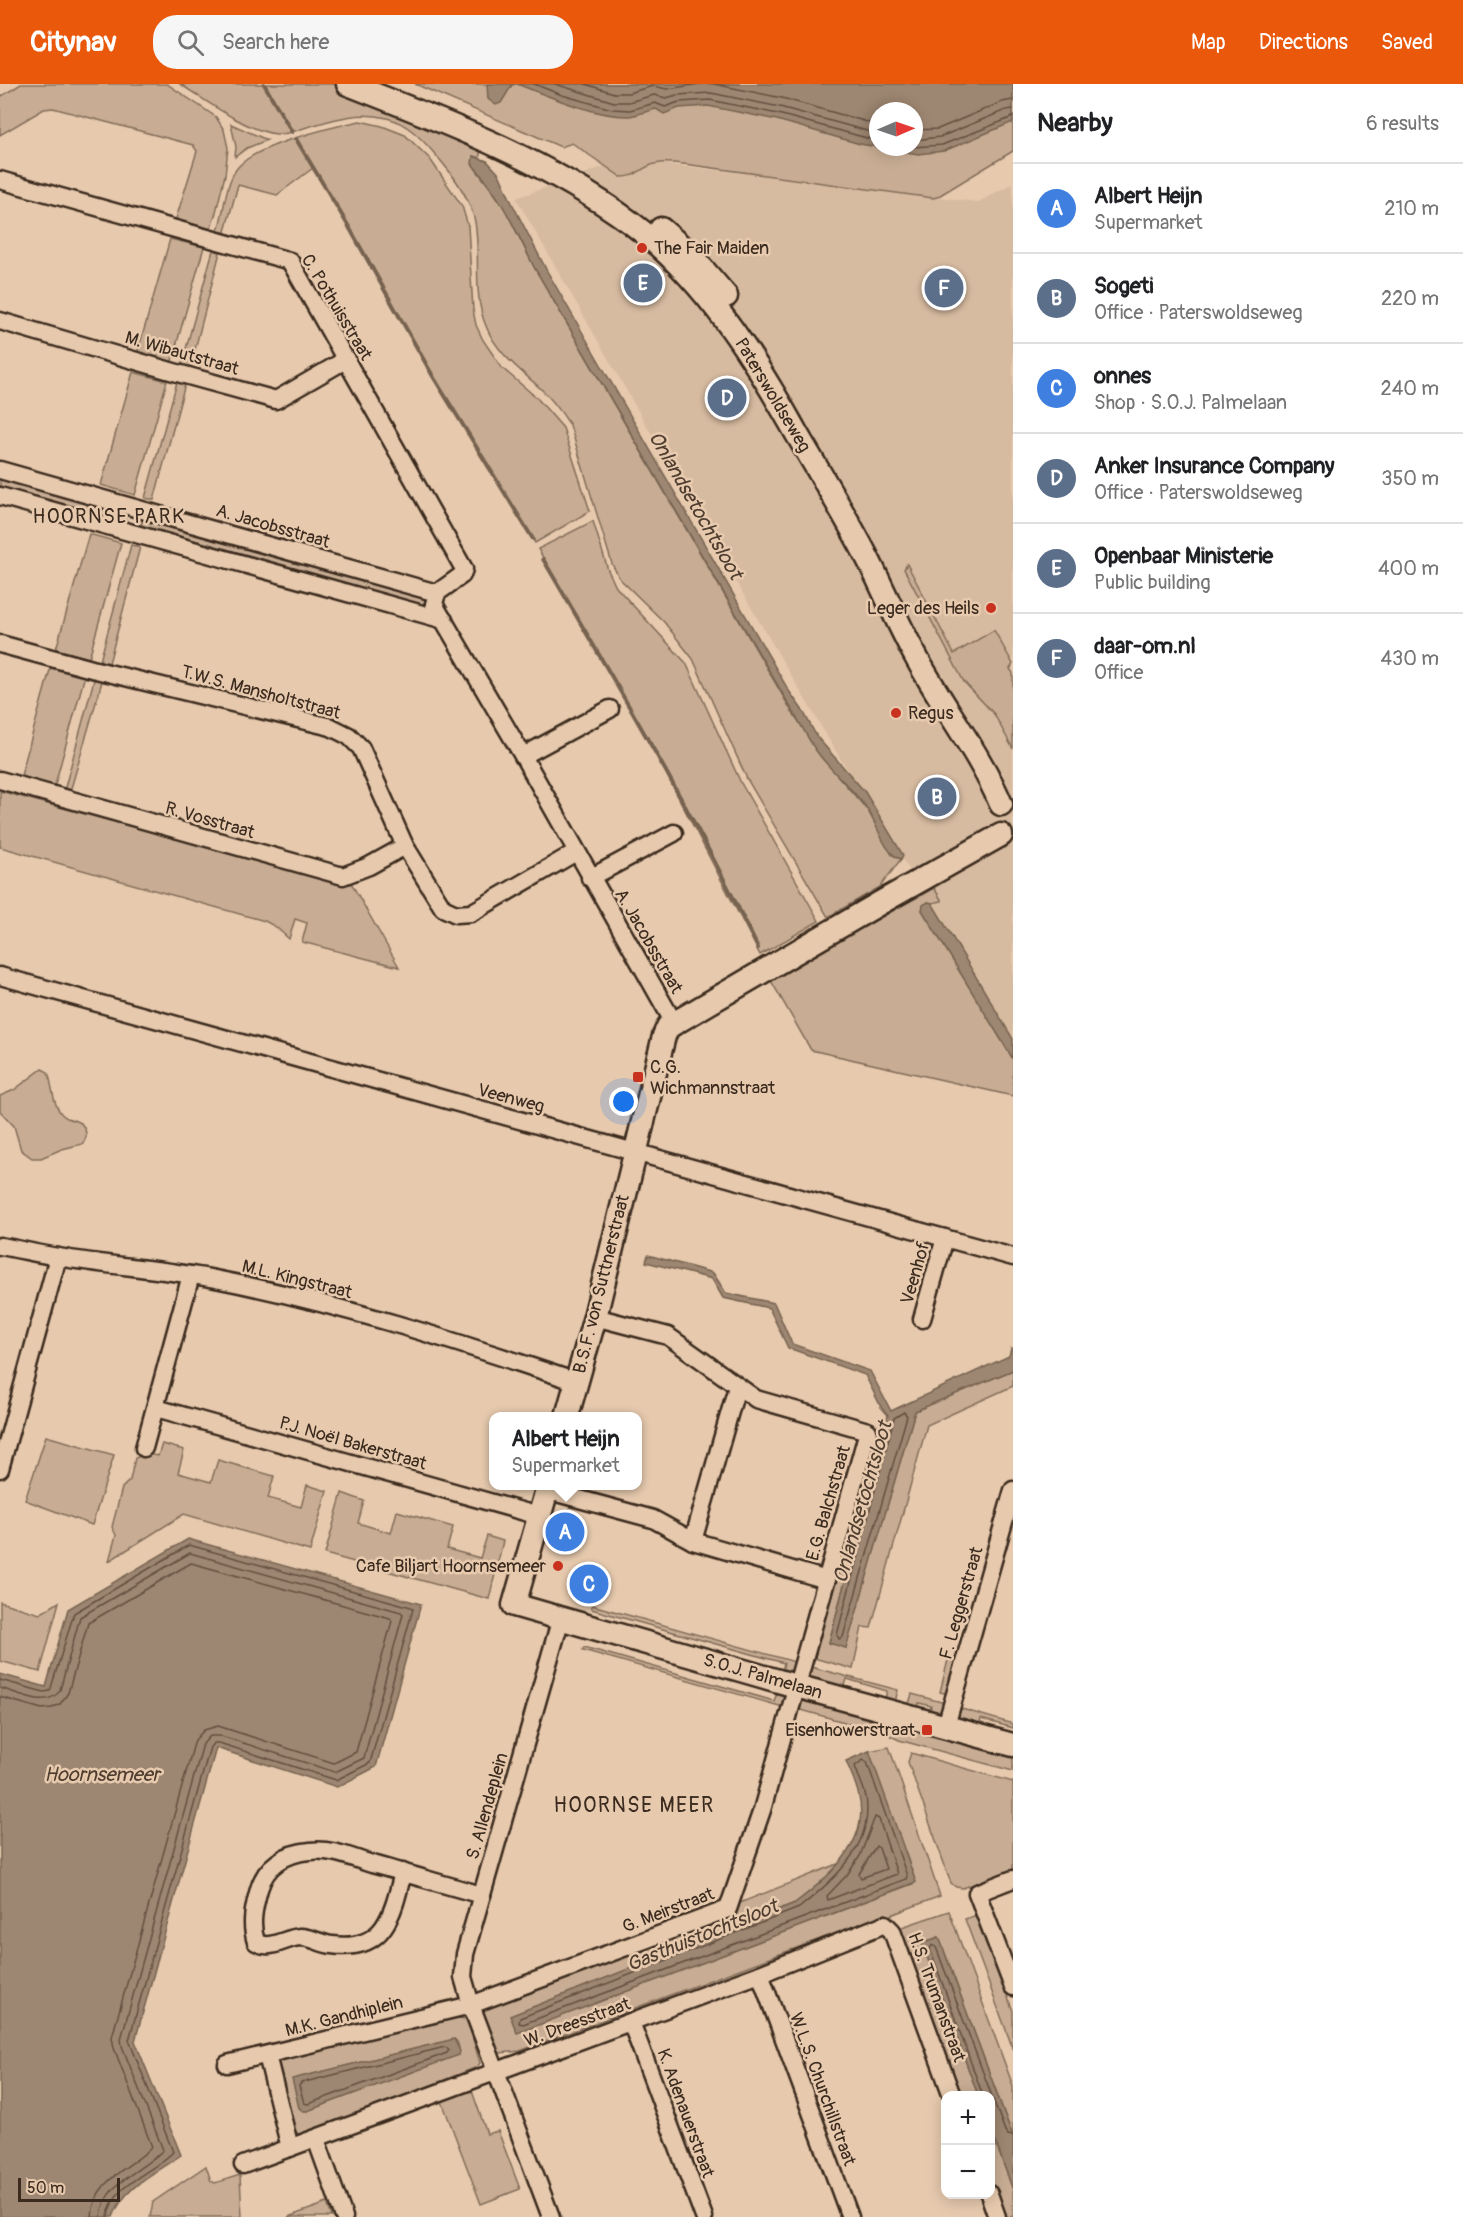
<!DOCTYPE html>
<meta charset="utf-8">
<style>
:root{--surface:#fff;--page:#f6f6f6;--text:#202124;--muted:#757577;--line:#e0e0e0;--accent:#ea580c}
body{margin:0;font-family:Pangolin,sans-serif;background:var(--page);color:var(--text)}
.controls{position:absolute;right:18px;bottom:18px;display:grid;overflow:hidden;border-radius:12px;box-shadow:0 3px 15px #0003}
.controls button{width:54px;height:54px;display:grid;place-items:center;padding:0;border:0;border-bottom:2px solid var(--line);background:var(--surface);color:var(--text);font:30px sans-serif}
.compass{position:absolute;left:869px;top:18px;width:54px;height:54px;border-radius:50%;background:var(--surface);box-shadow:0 3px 15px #0003;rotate:88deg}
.scale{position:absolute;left:18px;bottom:15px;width:102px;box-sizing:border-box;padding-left:6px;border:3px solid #3b2a1e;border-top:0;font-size:16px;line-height:21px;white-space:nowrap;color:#3b2a1e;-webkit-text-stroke:4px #e7caae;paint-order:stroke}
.you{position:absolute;left:624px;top:1018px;width:21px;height:21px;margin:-15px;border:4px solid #fff;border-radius:50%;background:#1a73e8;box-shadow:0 0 0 9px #1a73e833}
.badge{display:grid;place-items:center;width:39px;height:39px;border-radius:50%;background:var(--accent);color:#fff;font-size:20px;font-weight:700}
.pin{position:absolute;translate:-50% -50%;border:3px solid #fff;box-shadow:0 2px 6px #0006}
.popup{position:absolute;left:489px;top:1328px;width:153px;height:78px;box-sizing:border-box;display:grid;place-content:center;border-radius:12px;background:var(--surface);filter:drop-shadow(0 2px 4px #0005);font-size:20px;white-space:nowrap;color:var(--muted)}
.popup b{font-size:22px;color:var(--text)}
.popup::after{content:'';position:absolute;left:50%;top:100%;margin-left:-12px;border:12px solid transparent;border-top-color:var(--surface)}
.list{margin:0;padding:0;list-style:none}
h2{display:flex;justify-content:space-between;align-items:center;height:78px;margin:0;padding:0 24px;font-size:26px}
h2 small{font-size:20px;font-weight:400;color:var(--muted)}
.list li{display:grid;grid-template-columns:39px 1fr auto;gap:18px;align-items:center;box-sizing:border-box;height:90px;padding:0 24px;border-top:2px solid var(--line)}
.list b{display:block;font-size:22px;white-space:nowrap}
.list p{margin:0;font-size:20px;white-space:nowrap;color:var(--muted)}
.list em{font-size:20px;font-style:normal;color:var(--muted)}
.icon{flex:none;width:33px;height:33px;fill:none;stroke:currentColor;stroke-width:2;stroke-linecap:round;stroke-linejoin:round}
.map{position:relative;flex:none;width:1013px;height:2133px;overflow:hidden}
header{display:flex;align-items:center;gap:36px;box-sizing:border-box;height:84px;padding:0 30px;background:var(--accent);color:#fff}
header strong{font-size:28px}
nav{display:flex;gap:33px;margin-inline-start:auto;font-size:21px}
.search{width:420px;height:54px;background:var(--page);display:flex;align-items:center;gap:15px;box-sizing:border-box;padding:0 21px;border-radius:24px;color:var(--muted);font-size:22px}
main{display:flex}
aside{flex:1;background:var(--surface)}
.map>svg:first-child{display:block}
.built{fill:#d7bba0}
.green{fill:#c8ad94;stroke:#826c59;stroke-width:1.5;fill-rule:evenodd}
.water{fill:#9e8772;stroke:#766250;stroke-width:1.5;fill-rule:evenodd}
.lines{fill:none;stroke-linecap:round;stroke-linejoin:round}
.shore{stroke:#634f40;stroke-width:1.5}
.stream{stroke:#766250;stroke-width:4}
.street-casing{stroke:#3b2a1e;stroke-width:21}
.secondary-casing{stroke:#3b2a1e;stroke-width:27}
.street{stroke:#e7caae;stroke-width:16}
.secondary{stroke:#e7caae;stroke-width:22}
.poi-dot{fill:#c8321e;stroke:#e7caae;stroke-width:2}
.labels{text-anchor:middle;stroke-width:5;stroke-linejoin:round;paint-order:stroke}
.poi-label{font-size:18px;fill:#3b2a1e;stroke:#e7caae;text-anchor:start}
.street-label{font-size:18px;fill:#3b2a1e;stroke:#e7caae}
.water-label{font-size:20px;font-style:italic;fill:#4f3d2f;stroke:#e7caae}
.neighbourhood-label{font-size:20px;letter-spacing:1.5px;fill:#3b2a1e;stroke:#e7caae}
.quarter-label{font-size:21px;letter-spacing:1.5px;fill:#3b2a1e;stroke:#e7caae}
</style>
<header>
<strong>Citynav</strong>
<div class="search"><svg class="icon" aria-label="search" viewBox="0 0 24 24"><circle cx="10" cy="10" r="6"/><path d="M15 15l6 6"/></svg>Search here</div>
<nav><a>Map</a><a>Directions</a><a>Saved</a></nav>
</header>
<main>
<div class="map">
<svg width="1013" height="2133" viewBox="0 0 1013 2133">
<rect width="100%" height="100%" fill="#e7caae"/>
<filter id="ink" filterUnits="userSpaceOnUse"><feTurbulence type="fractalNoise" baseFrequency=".0167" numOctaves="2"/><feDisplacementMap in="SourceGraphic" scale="12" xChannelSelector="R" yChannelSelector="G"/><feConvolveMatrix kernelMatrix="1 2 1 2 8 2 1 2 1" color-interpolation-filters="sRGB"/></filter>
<g filter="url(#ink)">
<polygon class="built" points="625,75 978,118 1013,99 1013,953 838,671 739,503 516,114"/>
<g class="green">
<polygon points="21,0 167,0 216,33 224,46 228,64 225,91 215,132 209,148 175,138 197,67 193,61 53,24 44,25 0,51 0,13"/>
<path d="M180 0H341L482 63 479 74 473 72 475 84 503 121 534 183 791 626 832 685 868 727 892 771 901 775 880 803 828 833 747 695 693 575 664 538 620 495 612 480 570 341C562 329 553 316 542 306 521 286 497 270 486 242 472 209 481 172 475 138 470 112 451 88 434 69 421 54 407 39 387 34 359 27 335 35 307 43 298 46 287 51 277 50 248 48 205 16 180 0Z"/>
<path d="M415 0H1013V67L937 113 933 114 684 80C673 79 660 77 649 82 637 87 636 93 621 93L572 59 561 63ZM878 27H914V63H878Z"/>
<path d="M360 37 382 42 405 51 430 75 462 122 468 142 473 226 476 241 483 256 502 284 537 314 563 344 590 427 535 459 434 294 349 143 313 84 277 111 238 101 224 151 217 149C225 129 224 100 238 83 256 61 332 43 360 37Z"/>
<polygon points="231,40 267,56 247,64 235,73 236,63"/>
<polygon points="170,155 204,163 171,280 137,270"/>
<polygon points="213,166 220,168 190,285 181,283"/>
<polygon points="133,288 167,297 135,411 101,401"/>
<polygon points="177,298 185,300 154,416 145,414"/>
<polygon points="0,392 125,428 125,435 123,438 0,406"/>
<polygon points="143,434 426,513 423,523 140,444"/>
<polygon points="593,437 608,486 616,503 686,579 741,699 819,837 760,871 643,645 538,465"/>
<polygon points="89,450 121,459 89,574 56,565"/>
<polygon points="131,461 140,463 109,579 100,577"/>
<polygon points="907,480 954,570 994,546 1013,580 1010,585 1013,589 1013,665 994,630 964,598 904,485"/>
<polygon points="51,582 85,591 54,704 20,695"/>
<polygon points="95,592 103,594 70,708 64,707"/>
<polygon points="0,707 318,793 350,797 399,883 302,858 307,839 295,835 289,855 276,843 265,837 0,763"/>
<polygon points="934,804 942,817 932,819 928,818 922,826 1013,975 1013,1012 811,966 770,895"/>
<path d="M42 985 48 988C53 1001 52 1027 67 1034 72 1036 76 1036 81 1039 86 1046 89 1053 82 1060L62 1065 41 1074H32L21 1066 14 1042 0 1027V1012L14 1006Z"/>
<polygon points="1013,1286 1013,1302 927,1341 871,1544 862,1543 853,1585 810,1573 874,1341 885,1344 829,1558 846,1564 915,1327"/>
<polygon points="46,1352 114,1371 92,1441 25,1416"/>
<polygon points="162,1360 184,1366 178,1389 211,1398 218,1376 274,1392 268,1414 301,1423 307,1401 327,1407 310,1467 184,1430 109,1477 116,1451 112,1443 122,1404 130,1396 135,1374 146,1370 158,1372"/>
<polygon points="342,1409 364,1417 358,1439 391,1449 397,1427 453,1443 447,1465 480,1474 487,1452 503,1457 489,1515 325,1470"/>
<polygon points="0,1518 40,1530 59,1518 40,1588 0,1577"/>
<polygon points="592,1521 795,1578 794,1582 787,1590 781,1590 784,1579 591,1525"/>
<polygon points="584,1563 774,1617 778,1606 784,1612 783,1623 583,1566"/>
<polygon points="948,1576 957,1578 948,1610 940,1608"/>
<polygon points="807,1582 898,1606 894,1622 884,1619 887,1607 847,1595 843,1608 812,1597"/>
<polygon points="912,1610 945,1619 944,1625 937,1632 929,1631 931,1622 919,1619 916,1628 907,1626"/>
<polygon points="797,1613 1013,1673 1013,1687 899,1656 887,1650 794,1624"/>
<polygon points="955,1623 1013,1640 1013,1644 981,1635 978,1646 955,1635"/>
<polygon points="889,1663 940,1812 881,1835 874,1835 520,1967 500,1969 494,1966 480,1928 487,1920 840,1779 826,1795 795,1819 511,1932 517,1948 915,1799 869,1667"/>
<polygon points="911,1669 1013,1698 1013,1786 963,1804 956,1803 951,1799 908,1678"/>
<polygon points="949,1827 1013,2002 1013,2053 939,1853 922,1859 978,2011 957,2011 896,1845"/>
<polygon points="977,1831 1013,1927 1013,1965 965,1835"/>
<path d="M446 1933 467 1935 480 1979 477 1983 309 2050H299L290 2043 277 1978ZM454 1955C459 1958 460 1966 458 1971L307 2027 293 1995Z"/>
<polygon points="471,2004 487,2050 498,2047 520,2105 481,2120 441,2015"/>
<polygon points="991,2046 1013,2106 1013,2133 1002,2133 991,2103"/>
<polygon points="206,2082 211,2097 215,2099 240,2091 242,2133 150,2133 153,2118"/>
<polygon points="327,2119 332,2133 288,2133"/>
</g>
<g class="water">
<polygon points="487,0 516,0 512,1 501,19 496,21 488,15"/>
<path d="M517 0H1013V38L944 67 918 70 860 60 777 36 708 22 679 24 664 30 656 25C647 27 638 31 629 32 596 33 548 12 517 0ZM878 27H914V63H878Z"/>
<path d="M473 72 487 77 499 90 513 121 547 187 789 607 803 627 817 653 865 708 903 771 901 775C883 769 878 741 868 726 852 703 828 686 813 662L534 183C516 146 500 110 472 80Z"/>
<polygon points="928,818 932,819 1013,955 1013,975 922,826 923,821"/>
<polygon points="648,1171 713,1189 726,1209 774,1219 792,1260 870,1287 891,1327 1009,1272 1011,1264 1013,1264 1013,1286 915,1327 846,1564 829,1559 888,1331 881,1323 865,1291 788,1264 769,1224 723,1214 712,1195 646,1178"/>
<path d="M188 1455 421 1520 376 1683 337 1703 216 1664 135 1957 181 2071C157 2088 123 2103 113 2133H0V1590L46 1603 68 1525Z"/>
<path d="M869 1667 916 1798 517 1949 510 1932 795 1819C827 1795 870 1759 859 1713 857 1701 851 1689 846 1677Z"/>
<polygon points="939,1853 1013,2053 1013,2106 991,2046 990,2012 978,2011 922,1859"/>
<polygon points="454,1955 460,1967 459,1971 307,2027 303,2027 299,2024 292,1995"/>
</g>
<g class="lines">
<g class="shore">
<polyline points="534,0 562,11 612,25 630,26 655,19 665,23 679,18 710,16 778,30 878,57"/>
<polyline points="555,0 614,18 629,18 654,11 666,14 677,11 711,9 780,23 878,50"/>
<polyline points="585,0 614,9 628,9 653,2 667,5 700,0"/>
<polyline points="714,0 782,14 878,41"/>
<polyline points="914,46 938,45 1002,18 1013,16"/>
<polyline points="914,56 940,53 1006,26 1013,25"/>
<polyline points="913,63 942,61 1013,33"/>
<polygon points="904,1328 907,1332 843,1553 839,1555 837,1551 894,1334"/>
<path d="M0 1596 44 1608 50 1607 74 1529 189 1461 411 1523 413 1525 370 1679 336 1696 219 1659H214L210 1663 129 1956 173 2068C153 2089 111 2100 108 2133"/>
<path d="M0 1604C17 1608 49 1626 60 1606L80 1533 190 1469 401 1528 403 1530 364 1674 335 1688 221 1652H210L203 1660 121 1955 122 1962 163 2066C143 2087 103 2098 101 2133"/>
<path d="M0 1613 42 1625 52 1624 60 1620 68 1609 88 1539 191 1479 390 1534 392 1537 356 1668 334 1679 218 1642 204 1646 195 1656 112 1953 114 1964 152 2063C131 2084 93 2095 92 2133"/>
<path d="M863 1676 867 1678 907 1792 906 1795 523 1940 519 1939 520 1934 799 1824C833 1797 874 1762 866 1713 864 1703 858 1692 855 1682Z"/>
<polygon points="875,1733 879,1735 897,1790 828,1816 827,1812 847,1791 860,1772"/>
<polygon points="876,1762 879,1764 886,1785 861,1794 859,1790"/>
<polygon points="445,1963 449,1966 447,1969 308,2020 304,2019 299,2002 301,1999"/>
<polyline points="983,2012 930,1865 932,1861 936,1863 1005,2047 1008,2051 1013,2052"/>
</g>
<g class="stream">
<polyline points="264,0 292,48"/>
<polyline points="296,55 349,143 434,294 533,455"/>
<path d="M543 475C618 603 694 730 758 864"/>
</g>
<defs>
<g id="street">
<polyline points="0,96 290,177 464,485 462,491 437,509"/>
<polyline points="0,237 174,288 276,316 347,275"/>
<polyline points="0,386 437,509"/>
<polyline points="0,412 444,536"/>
<polyline points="437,509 434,520 523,672 674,939"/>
<polyline points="0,560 92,585 331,643 349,652 361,664 405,762 443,824 456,830 471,829 576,768"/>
<polyline points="523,672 610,625"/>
<polyline points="0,696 343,792 369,782 405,762"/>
<polyline points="590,794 674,749"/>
<polyline points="0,892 1013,1173"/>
<path d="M0 1162C19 1165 38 1170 58 1173 110 1182 163 1185 215 1195 338 1219 458 1258 577 1298"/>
<polyline points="922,1235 945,1154"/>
<polyline points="156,1324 539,1432"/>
<polyline points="144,1364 191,1191"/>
<polyline points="0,1385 58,1173"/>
<polyline points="546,1406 653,1435 693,1457 827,1496"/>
<polyline points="693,1457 737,1303"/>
<polyline points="946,1642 1013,1406"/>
<path d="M403 1788C393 1830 385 1868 332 1861 321 1860 312 1853 300 1853 285 1854 270 1867 256 1858 250 1840 254 1823 259 1805 266 1781 286 1769 310 1767 331 1764 352 1774 372 1780 409 1790 445 1801 482 1811"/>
<polyline points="1013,1795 977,1809 1013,1903"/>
<polyline points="760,1890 850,2133"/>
<polyline points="631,1938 704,2133"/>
<polyline points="267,1971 290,2064"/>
<polyline points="227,1980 471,1921 728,1825 762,1726 868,1347 756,1315 668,1252 595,1233"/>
<polyline points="316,2055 344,2133"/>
<polyline points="243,2081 760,1890 885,1840 892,1847 952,2012"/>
<polyline points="989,2110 997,2133"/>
<polyline points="551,2133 471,1921 463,1893 465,1870 561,1534"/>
</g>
<g id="secondary">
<path d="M348 0C445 38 546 76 630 138 704 193 754 273 798 352 821 391 845 431 866 471 883 504 897 538 915 571 942 622 979 668 1001 720"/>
<polyline points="661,145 689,169 726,212"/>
<polyline points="567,1332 595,1233 664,952 668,943 880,819 1001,751"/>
<polyline points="548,1402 514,1521 796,1602 1013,1661"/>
</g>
</defs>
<use href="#street" class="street-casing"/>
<use href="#secondary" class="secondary-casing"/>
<use href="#street" class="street"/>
<use href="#secondary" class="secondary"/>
</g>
</g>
<g class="poi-dot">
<circle cx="642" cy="164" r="6"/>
<circle cx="991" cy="524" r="6"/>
<circle cx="896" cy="629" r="6"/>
<rect x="632" y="987" width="12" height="12" rx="3"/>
<circle cx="558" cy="1482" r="6"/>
<rect x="921" y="1640" width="12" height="12" rx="3"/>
</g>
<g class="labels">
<g class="poi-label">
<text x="654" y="170">The Fair Maiden</text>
<text x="979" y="530" text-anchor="end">Leger des Heils</text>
<text x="908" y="635">Regus</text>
<text x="650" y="989">C.G.<tspan x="650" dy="21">Wichmannstraat</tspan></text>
<text x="546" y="1488" text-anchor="end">Cafe Biljart Hoornsemeer</text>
<text x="915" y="1652" text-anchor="end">Eisenhowerstraat</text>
</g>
<g class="street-label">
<text transform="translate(337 223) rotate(59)" y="6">C. Pothuisstraat</text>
<text transform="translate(182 269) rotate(16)" y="6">M. Wibautstraat</text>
<text transform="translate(773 311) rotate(59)" y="6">Paterswoldseweg</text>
<text transform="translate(273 442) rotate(16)" y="6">A. Jacobsstraat</text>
<text transform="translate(261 608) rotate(15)" y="6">T.W.S. Mansholtstraat</text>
<text transform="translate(210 736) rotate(16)" y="6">R. Vosstraat</text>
<text transform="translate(649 857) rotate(60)" y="6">A. Jacobsstraat</text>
<text transform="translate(511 1014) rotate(15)" y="6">Veenweg</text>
<text transform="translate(915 1189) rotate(-74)" y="6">Veenhof</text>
<text transform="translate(297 1195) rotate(14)" y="6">M.L. Kingstraat</text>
<text transform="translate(601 1200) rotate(-76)" y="6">B.S.F. von Suttnerstraat</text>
<text transform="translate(353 1359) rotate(16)" y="6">P.J. Noël Bakerstraat</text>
<text transform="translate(828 1419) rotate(-74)" y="6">E.G. Balchstraat</text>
<text transform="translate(961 1519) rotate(-74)" y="6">F. Leggerstraat</text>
<text transform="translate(763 1592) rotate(16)" y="6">S.O.J. Palmelaan</text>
<text transform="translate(487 1722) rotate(-74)" y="6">S. Allendeplein</text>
<text transform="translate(668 1826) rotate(-21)" y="6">G. Meirstraat</text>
<text transform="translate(937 1913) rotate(70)" y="6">H.S. Trumanstraat</text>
<text transform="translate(344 1932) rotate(-14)" y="6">M.K. Gandhiplein</text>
<text transform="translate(577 1938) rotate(-20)" y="6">W. Dreesstraat</text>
<text transform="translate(823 2005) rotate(70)" y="6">W.L.S. Churchillstraat</text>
<text transform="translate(686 2029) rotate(70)" y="6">K. Adenauerstraat</text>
</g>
<g class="water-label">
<text transform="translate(696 421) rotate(60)" y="7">Onlandsetochtsloot</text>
<text transform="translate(862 1418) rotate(-74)" y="7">Onlandsetochtsloot</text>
<text x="102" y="1697">Hoornsemeer</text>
<text transform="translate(702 1851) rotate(-22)" y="7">Gasthuistochtsloot</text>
</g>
<g class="neighbourhood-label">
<text x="109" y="439">HOORNSE PARK</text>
</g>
<g class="quarter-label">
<text x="634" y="1728">HOORNSE MEER</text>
</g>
</g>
</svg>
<div class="controls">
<button>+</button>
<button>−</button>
</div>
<svg class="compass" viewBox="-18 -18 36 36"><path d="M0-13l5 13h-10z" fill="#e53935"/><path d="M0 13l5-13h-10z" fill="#757577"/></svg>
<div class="scale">50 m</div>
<div class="you"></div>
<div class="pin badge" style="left:565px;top:1448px;background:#3f7fe0">A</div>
<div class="popup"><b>Albert Heijn</b>Supermarket</div>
<div class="pin badge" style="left:937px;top:713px;background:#5c6f8a">B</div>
<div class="pin badge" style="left:589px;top:1500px;background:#3f7fe0">C</div>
<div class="pin badge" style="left:727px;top:314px;background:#5c6f8a">D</div>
<div class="pin badge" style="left:643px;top:199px;background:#5c6f8a">E</div>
<div class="pin badge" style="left:944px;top:204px;background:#5c6f8a">F</div>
</div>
<aside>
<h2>Nearby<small>6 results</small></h2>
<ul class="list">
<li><span class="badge" style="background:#3f7fe0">A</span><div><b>Albert Heijn</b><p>Supermarket</p></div><em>210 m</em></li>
<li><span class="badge" style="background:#5c6f8a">B</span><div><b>Sogeti</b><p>Office · Paterswoldseweg</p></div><em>220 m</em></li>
<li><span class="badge" style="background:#3f7fe0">C</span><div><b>onnes</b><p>Shop · S.O.J. Palmelaan</p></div><em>240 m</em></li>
<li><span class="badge" style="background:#5c6f8a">D</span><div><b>Anker Insurance Company</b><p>Office · Paterswoldseweg</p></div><em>350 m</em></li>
<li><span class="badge" style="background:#5c6f8a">E</span><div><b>Openbaar Ministerie</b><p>Public building</p></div><em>400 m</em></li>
<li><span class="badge" style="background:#5c6f8a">F</span><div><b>daar-om.nl</b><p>Office</p></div><em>430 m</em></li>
</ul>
</aside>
</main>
